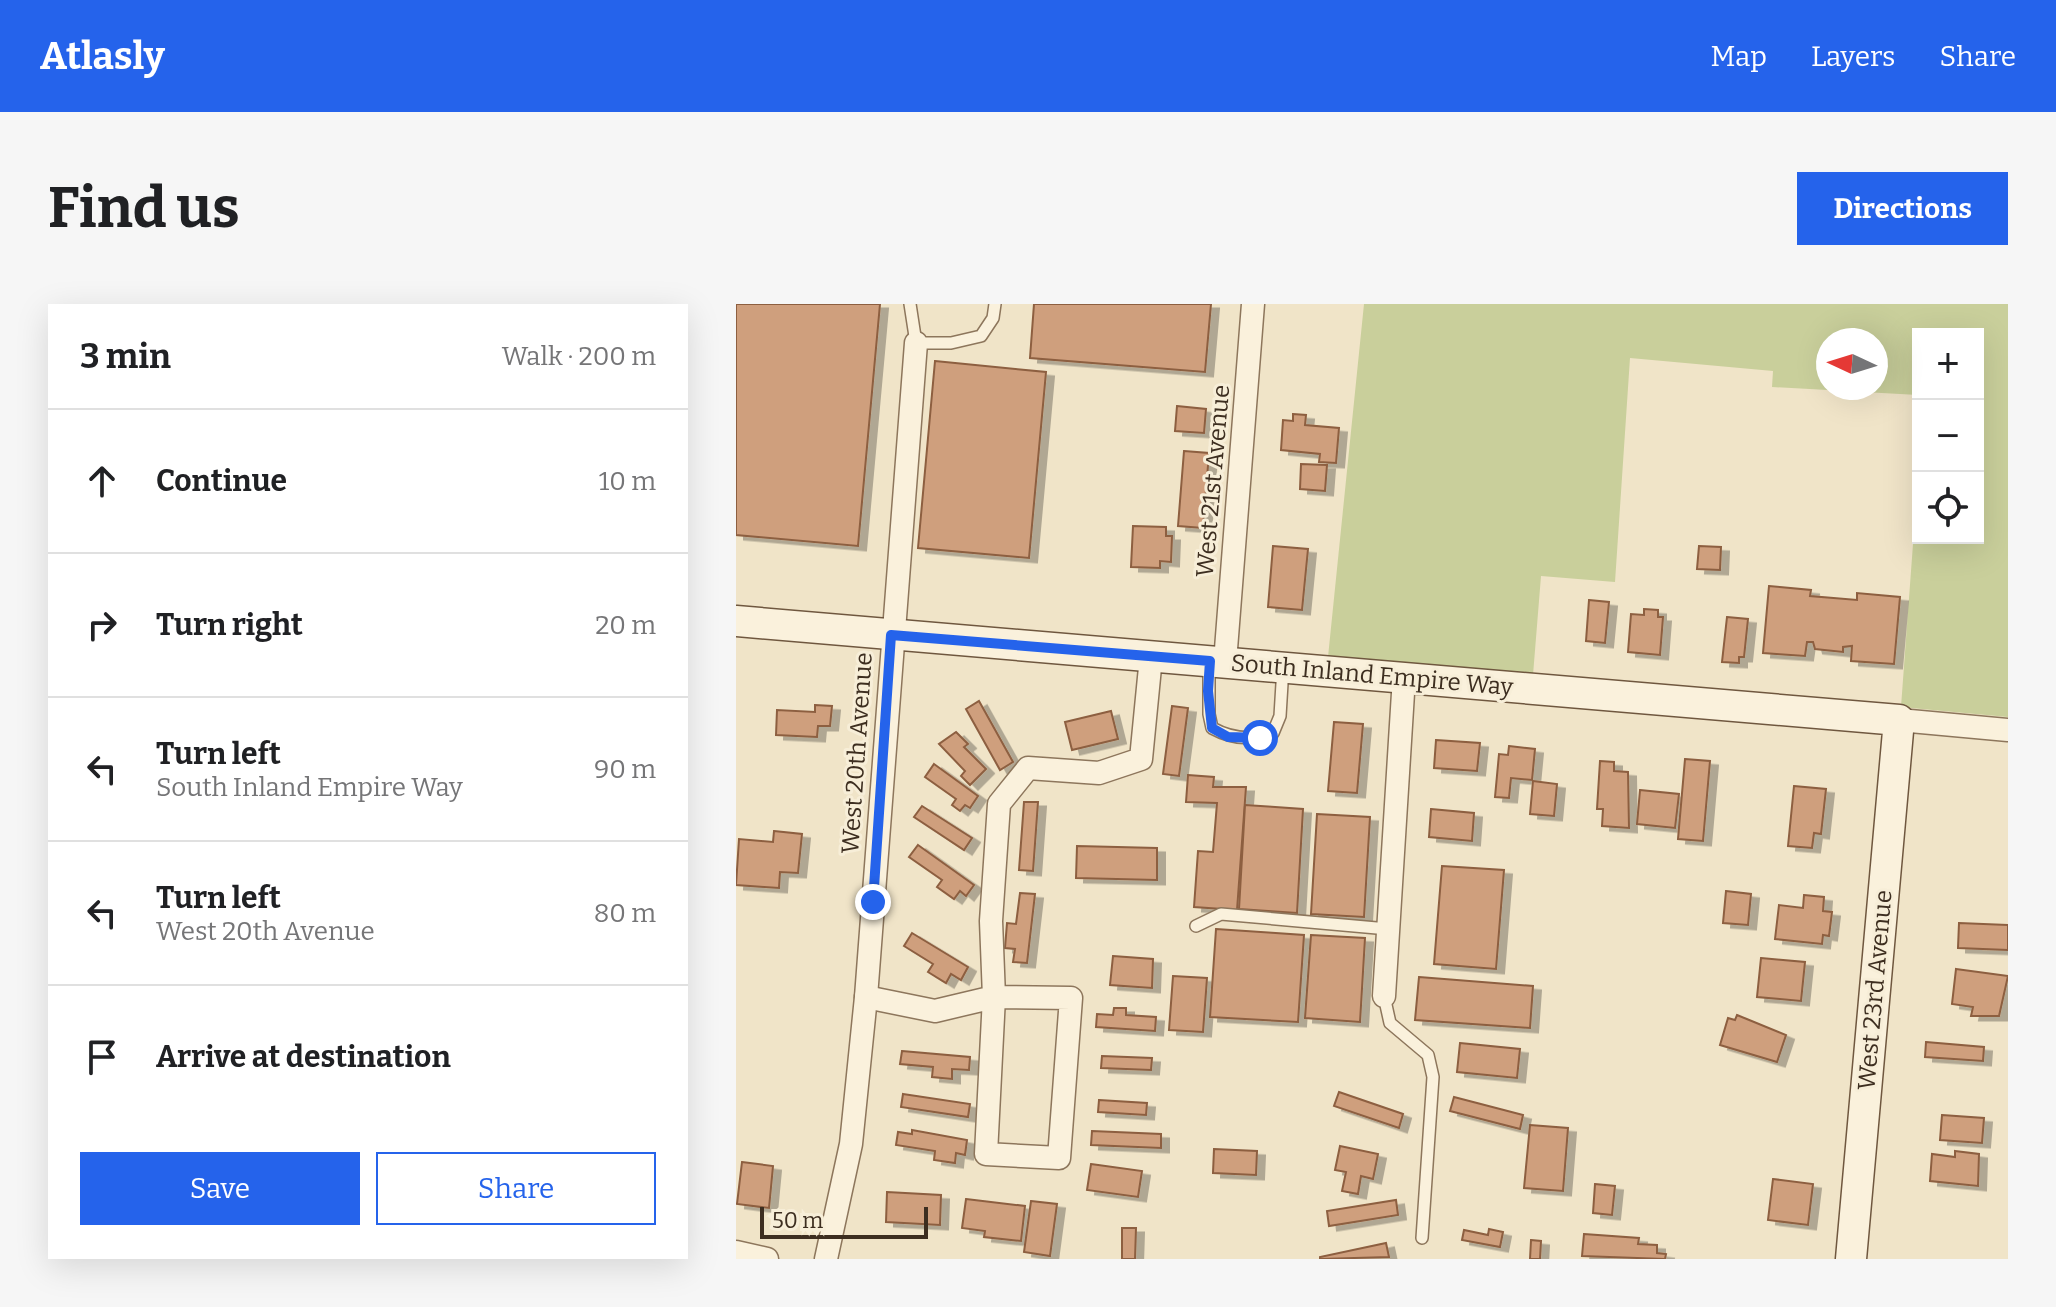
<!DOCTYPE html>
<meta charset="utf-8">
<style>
:root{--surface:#fff;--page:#f6f6f6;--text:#202124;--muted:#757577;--line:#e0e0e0;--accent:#2563eb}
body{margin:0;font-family:Bitter,serif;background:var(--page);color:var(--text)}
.controls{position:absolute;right:24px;top:24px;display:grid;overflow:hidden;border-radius:0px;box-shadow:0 8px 32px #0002}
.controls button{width:72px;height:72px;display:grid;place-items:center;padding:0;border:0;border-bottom:2px solid var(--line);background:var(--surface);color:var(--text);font:40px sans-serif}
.compass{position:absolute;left:1080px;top:24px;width:72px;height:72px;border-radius:50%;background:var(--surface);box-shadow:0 8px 32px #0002;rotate:274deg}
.scale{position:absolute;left:24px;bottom:20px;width:168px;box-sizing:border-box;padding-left:8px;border:4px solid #3d2e20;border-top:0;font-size:22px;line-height:28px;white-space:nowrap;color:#3d2e20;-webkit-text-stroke:6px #f7eed8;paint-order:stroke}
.stop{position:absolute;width:24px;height:24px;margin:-18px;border:6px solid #2563eb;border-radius:50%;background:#fff}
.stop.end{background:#2563eb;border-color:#fff;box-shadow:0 2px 8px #0008}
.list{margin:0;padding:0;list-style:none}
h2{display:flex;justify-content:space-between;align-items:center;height:104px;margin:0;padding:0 32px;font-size:34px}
h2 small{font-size:26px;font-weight:400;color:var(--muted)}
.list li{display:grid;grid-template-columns:52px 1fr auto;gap:24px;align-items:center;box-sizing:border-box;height:144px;padding:0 32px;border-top:2px solid var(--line)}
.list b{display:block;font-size:30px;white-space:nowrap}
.list p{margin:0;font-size:26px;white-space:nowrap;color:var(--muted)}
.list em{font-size:26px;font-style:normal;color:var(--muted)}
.actions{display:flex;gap:16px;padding:24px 32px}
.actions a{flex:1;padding:18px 0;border:2px solid var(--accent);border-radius:0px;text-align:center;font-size:28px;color:var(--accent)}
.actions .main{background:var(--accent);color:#fff}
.icon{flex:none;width:44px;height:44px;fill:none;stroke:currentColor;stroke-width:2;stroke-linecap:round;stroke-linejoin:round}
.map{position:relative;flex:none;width:1272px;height:955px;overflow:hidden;border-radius:0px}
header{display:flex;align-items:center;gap:48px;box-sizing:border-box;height:112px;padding:0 40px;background:var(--accent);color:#fff}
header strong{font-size:38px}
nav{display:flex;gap:44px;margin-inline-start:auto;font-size:28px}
.intro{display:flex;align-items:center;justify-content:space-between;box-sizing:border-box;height:192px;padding:0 48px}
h1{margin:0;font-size:56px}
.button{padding:20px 36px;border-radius:0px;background:var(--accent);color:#fff;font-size:28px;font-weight:700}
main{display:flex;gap:48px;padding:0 48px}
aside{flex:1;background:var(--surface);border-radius:0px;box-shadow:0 8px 32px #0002}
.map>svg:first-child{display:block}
.green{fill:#c9cf9b;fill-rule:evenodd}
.building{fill:#cf9f7d;stroke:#8d5f41;stroke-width:2;filter:url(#shadow)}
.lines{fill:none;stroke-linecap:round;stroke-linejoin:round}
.lane-casing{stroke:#8d765c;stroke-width:14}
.street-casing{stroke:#8d765c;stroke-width:25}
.secondary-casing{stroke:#6f573f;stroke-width:33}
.lane{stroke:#faf1dc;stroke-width:11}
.street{stroke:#faf1dc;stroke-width:22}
.secondary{stroke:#faf1dc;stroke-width:30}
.route{stroke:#2563eb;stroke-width:10}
.labels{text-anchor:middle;stroke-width:6;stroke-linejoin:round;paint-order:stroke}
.street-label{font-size:24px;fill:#3d2e20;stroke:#f7eed8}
</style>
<header>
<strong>Atlasly</strong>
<nav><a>Map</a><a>Layers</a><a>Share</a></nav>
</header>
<div class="intro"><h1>Find us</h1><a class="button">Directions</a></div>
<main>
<aside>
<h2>3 min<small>Walk · 200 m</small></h2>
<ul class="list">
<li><svg class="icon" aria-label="ahead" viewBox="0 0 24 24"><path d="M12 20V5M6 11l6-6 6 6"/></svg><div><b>Continue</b></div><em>10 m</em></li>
<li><svg class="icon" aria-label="right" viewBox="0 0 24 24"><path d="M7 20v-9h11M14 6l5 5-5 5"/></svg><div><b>Turn right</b></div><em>20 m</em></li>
<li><svg class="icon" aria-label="left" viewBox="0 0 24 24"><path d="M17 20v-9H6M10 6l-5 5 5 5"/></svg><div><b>Turn left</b><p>South Inland Empire Way</p></div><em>90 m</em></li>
<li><svg class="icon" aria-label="left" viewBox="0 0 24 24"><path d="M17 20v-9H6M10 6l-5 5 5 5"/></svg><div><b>Turn left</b><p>West 20th Avenue</p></div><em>80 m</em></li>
<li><svg class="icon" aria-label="arrive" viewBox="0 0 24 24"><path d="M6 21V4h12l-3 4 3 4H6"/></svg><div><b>Arrive at destination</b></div></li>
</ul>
<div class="actions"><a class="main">Save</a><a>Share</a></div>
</aside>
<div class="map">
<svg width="1272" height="955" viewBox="0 0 1272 955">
<defs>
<filter id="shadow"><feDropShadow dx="8" dy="4.5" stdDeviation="0" flood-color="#0004"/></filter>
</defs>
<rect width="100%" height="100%" fill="#f0e4c8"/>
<path class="green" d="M628 0H1272V413L1165 403 1182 172V234H1242V30H1182V91L1036 83 1037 67 894 54 879 278 805 272 797 371 592 353ZM1092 36H1140V84H1092Z"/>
<g class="building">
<polygon points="0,0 144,0 122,242 0,231"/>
<polygon points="298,0 475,0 469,68 294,54"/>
<polygon points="199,57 310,68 293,254 182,244"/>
<polygon points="441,102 470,105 468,129 439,127"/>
<polygon points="557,110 570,111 569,121 603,124 600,159 583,158 584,150 545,146 547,116 557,117"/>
<polygon points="448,147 473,149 467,224 442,222"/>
<polygon points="565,160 591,161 589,187 564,185"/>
<polygon points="397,222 430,223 430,232 436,232 435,258 424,257 424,264 395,263"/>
<polygon points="537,242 572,245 566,306 532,303"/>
<polygon points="963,242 985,243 984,266 961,265"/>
<polygon points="1033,282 1075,286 1074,292 1121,296 1121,289 1164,293 1158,360 1115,357 1116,342 1107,343 1107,348 1079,345 1077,338 1071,338 1069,352 1027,349"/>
<polygon points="853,296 873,298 869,339 850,337"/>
<polygon points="908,305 922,306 922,313 927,313 924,351 892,348 895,310 908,311"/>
<polygon points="991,313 1012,315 1008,353 1003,353 1003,359 986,358"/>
<polygon points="243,397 277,458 264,466 230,405"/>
<polygon points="79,401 96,402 94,422 82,422 81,433 40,431 41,406 79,408"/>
<polygon points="436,402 452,404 443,472 427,470"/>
<polygon points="375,407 382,435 336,446 329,418"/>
<polygon points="598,418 627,420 621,489 592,487"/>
<polygon points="220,428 232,440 228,443 250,465 234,481 225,472 229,467 203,440"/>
<polygon points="700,436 744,439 741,467 698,464"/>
<polygon points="773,442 799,445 796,476 775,474 773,494 759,493 763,450 772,451"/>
<polygon points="949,455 974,457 967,537 942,535"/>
<polygon points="864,457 878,458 878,467 892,468 893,524 866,522 867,505 861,505"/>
<polygon points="198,460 242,492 234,504 229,501 224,507 216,501 220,495 189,473"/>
<polygon points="452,471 478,473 477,483 510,483 501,606 458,603 462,547 477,548 481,499 450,498"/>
<polygon points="797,477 821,480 818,512 794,510"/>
<polygon points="1058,482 1090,485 1085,530 1078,529 1076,544 1052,542"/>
<polygon points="904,486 943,490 939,524 901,520"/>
<polygon points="288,498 302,498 297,567 283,566"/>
<polygon points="509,501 567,505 561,609 503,605"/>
<polygon points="186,502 236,534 228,546 178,513"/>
<polygon points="695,505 738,509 736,537 693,533"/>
<polygon points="581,510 634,513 628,613 575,610"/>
<polygon points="38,527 66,530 62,569 44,568 43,584 0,581 3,535 37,538"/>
<polygon points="182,541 238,581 230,592 224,587 218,595 201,583 206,576 173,553"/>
<polygon points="341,542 421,544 421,576 340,574"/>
<polygon points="706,562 768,566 760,665 698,660"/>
<polygon points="990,587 1015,590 1012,621 987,619"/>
<polygon points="284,589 299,590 291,659 277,658 279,645 269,644 271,619 280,620"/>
<polygon points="1068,591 1088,593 1087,607 1096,608 1093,632 1087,631 1086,640 1039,635 1043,601 1067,604"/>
<polygon points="1223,619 1272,621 1272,646 1222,644"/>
<polygon points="480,625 568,631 562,718 474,713"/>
<polygon points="176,629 232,663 225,676 215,670 210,679 192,668 197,660 168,642"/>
<polygon points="575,631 629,634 624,718 569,714"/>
<polygon points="377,652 417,655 416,684 374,681"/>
<polygon points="1025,654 1069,658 1065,697 1021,693"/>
<polygon points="1220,665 1272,672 1263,712 1235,712 1237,703 1216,700"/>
<polygon points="437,672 471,674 467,728 433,726"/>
<polygon points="683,673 797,682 794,724 679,716"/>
<polygon points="378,704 390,704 390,711 420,713 419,727 360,723 361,710 377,711"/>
<polygon points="1001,711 1050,731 1041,758 984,741 992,714 999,716"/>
<polygon points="1190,738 1248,743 1247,757 1189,753"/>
<polygon points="724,739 784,745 781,774 721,768"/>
<polygon points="166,747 234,753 233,766 216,765 216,775 196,773 197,763 164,760"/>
<polygon points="366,752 416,754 415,766 365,764"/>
<polygon points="603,788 667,810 663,824 598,802"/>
<polygon points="167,790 234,800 232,813 165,803"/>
<polygon points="718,793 787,811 784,825 714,807"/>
<polygon points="363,796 411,799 410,811 362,808"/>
<polygon points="1206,811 1248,814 1246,839 1204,836"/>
<polygon points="794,821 832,824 827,887 788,884"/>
<polygon points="176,826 231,836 229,851 220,849 219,859 198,856 199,847 160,841 162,828 176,830"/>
<polygon points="356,827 425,830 425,844 355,841"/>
<polygon points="604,842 642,850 637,875 625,872 622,890 606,887 610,868 599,866"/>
<polygon points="478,845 521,847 520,871 477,869"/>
<polygon points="1219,847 1243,850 1242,882 1194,877 1196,850 1219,853"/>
<polygon points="6,858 37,862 33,904 1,900"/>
<polygon points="355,860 406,867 402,893 351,886"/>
<polygon points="1037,875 1077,880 1072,921 1032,916"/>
<polygon points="859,880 879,882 876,911 857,909"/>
<polygon points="151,888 205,891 204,921 150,918"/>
<polygon points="230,895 289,902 285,937 248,933 249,927 226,924"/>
<polygon points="660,896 662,911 593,922 591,907"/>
<polygon points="295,897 321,900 314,952 288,948"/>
<polygon points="386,924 400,924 399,955 386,955"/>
<polygon points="753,925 767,928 764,943 726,936 728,926 752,931"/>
<polygon points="848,930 903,934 902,940 921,941 921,949 930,950 929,955 846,952"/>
<polygon points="795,936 805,937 804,955 794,955"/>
<polygon points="650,939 653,953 584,955 584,953"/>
</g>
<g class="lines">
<defs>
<g id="lane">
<polyline points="174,0 180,39 215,39 245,32 257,14 259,0"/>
<path d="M473 361V410L476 424C496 435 516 437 537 429L544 412 547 363"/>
<polyline points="460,622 485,610 652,625"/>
<polyline points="648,692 654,719 692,751 697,773 686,934"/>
</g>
<g id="street">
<polyline points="489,358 517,0"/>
<polyline points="1163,416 1272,426"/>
<polyline points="648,692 668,373"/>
<polyline points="130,693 199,707 258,693 335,694 323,854 250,850 258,693 255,617 263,500 292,464 363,469 405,455 415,353"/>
<polyline points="0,948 31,955"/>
<polyline points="90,955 115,840 130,693 180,39"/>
</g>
<polyline id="secondary" points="0,317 1163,416 1115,955"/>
</defs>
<use href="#lane" class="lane-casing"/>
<use href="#street" class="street-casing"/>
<use href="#secondary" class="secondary-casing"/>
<use href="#lane" class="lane"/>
<use href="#street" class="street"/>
<use href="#secondary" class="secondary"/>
</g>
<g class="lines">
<polyline class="route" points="137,598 155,331 474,357 472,387 476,424 492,433 524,434"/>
</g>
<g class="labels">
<g class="street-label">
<text transform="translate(477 177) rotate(-85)" y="8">West 21st Avenue</text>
<text transform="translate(636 371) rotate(5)" y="8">South Inland Empire Way</text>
<text transform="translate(121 449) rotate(-86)" y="8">West 20th Avenue</text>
<text transform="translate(1139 686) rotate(-85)" y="8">West 23rd Avenue</text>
</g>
</g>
</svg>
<div class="controls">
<button>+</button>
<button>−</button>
<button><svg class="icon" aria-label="locate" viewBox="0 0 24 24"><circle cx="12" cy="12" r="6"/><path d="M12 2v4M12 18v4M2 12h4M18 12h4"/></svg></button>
</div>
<svg class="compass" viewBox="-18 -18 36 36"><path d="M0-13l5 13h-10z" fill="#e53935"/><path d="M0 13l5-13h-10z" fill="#757577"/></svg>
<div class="scale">50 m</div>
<div class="stop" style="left:524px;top:434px"></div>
<div class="stop end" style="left:137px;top:598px"></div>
</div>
</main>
